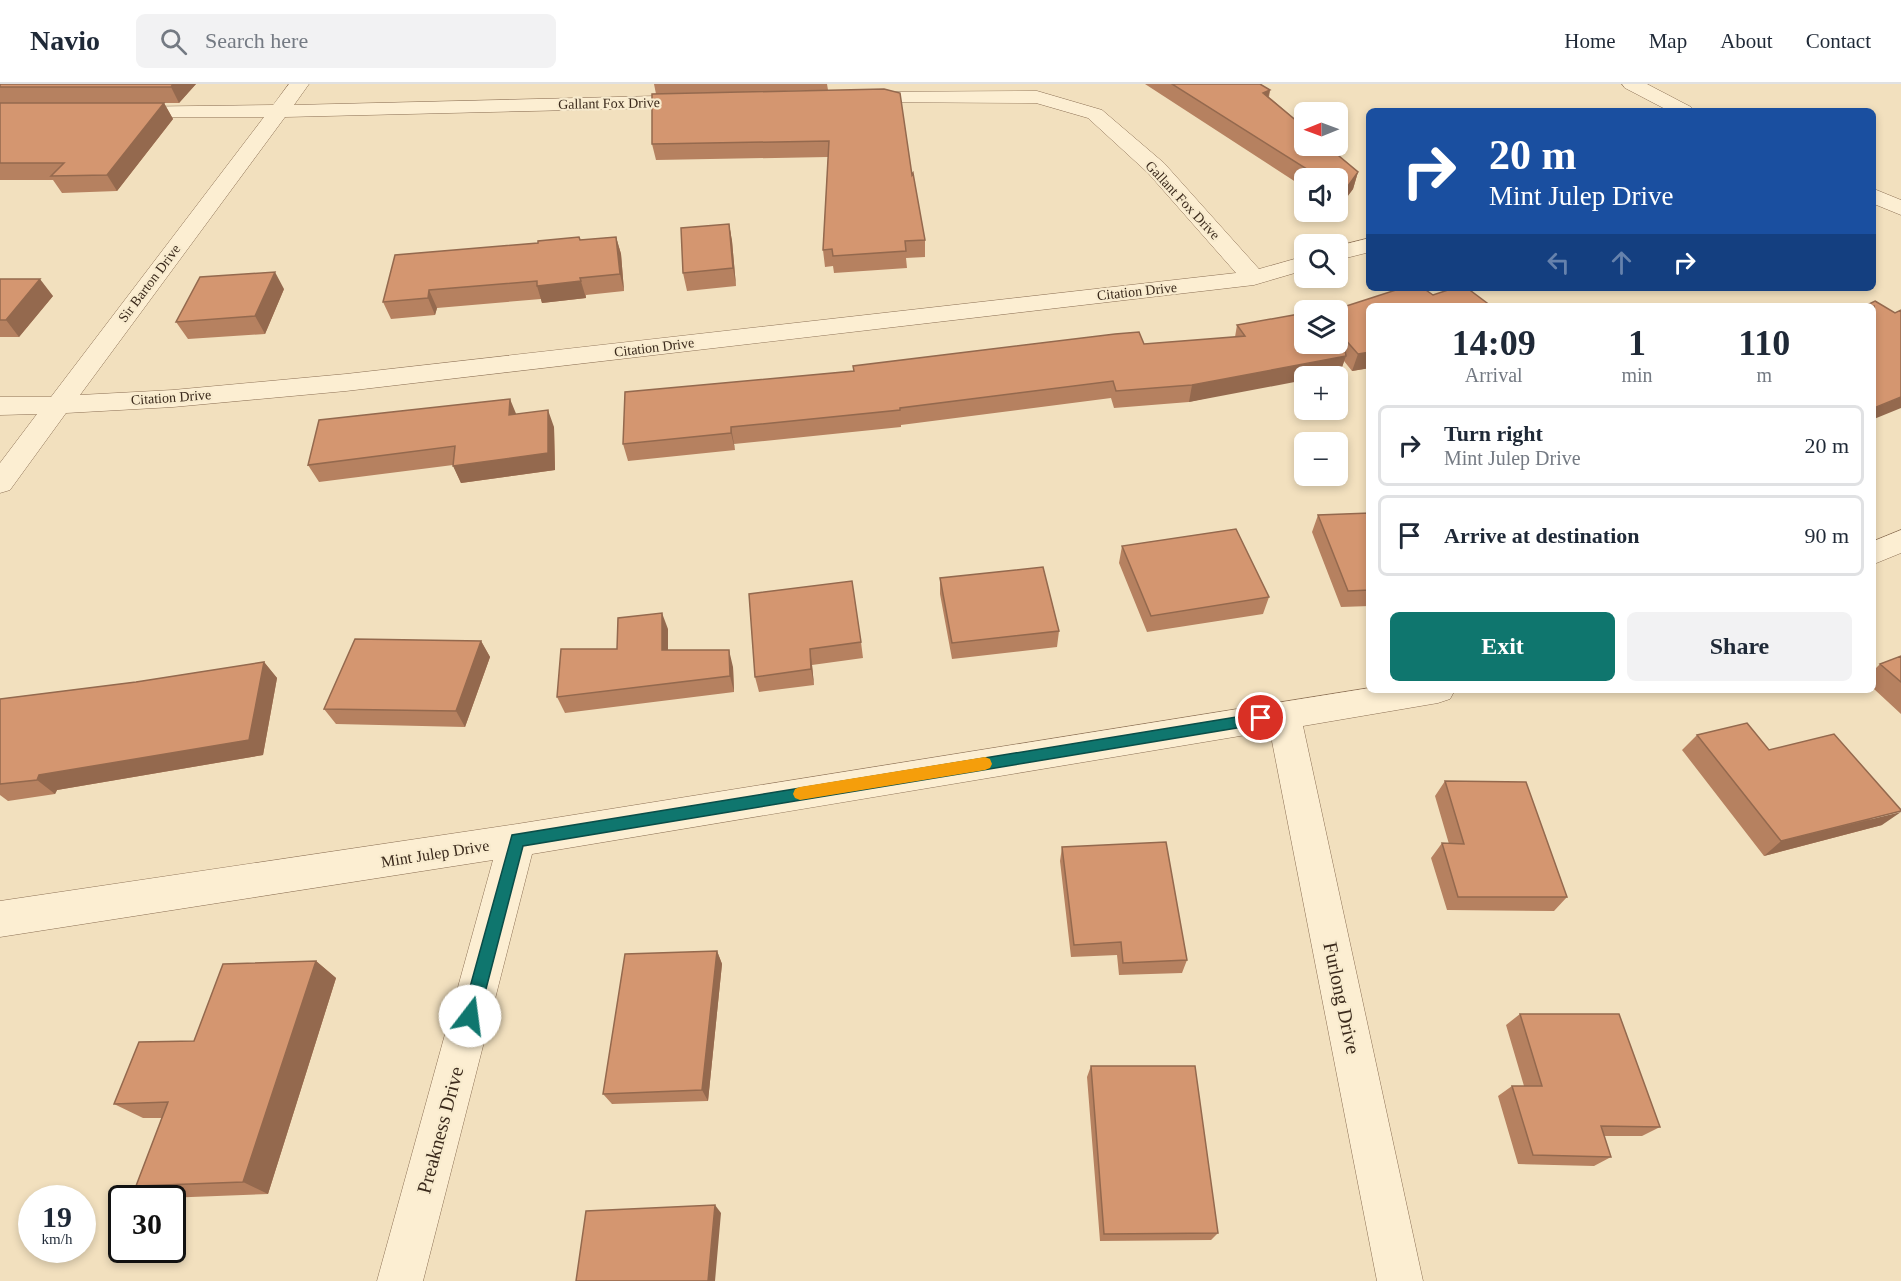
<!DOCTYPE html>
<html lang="en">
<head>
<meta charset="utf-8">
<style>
  :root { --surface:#fff; --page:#f2f2f3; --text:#1f2937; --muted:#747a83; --line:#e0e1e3; --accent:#0f766e }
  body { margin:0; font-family:"Times New Roman",serif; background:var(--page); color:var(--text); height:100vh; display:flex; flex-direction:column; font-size:22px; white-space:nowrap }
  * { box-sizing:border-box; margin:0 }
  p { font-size:20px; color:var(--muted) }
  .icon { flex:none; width:33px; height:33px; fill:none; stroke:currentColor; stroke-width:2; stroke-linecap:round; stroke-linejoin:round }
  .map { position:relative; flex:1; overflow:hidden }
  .details { position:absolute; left:1366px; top:219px; width:510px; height:390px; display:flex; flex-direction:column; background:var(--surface); border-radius:9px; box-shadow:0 3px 9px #0003 }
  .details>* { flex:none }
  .banner { position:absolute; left:1366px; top:24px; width:510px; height:183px; border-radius:9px; box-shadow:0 3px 9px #0003; background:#1a4fa0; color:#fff; overflow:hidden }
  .needle { width:39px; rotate:269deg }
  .fabs { position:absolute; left:1294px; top:18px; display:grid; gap:12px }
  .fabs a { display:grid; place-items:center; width:54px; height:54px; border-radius:9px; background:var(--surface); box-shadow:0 3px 9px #0003; font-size:30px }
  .speed { position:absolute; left:18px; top:1101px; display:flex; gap:12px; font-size:30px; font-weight:700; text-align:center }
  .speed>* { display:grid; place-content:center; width:78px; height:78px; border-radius:50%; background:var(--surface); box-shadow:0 3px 9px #0003; line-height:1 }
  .speed small { font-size:15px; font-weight:400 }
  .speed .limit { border:3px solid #111; border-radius:9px; background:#fff; color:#111 }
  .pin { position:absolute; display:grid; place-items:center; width:51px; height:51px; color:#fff; margin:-26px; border:3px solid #fff; border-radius:50%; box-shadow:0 2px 6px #0007 }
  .me { position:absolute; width:66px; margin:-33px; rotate:15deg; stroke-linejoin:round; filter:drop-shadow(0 0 4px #0008) }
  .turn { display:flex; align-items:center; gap:21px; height:126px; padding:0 24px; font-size:27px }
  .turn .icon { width:78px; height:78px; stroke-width:2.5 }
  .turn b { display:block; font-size:42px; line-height:51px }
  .lanes { display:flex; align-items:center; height:57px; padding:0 24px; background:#0003; justify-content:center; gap:30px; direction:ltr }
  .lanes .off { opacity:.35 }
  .eta { display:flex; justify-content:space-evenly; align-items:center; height:102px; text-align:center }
  .eta b { font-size:36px; font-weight:800; line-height:42px }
  .action { display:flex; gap:12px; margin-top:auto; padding:12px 24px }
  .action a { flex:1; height:69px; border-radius:9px; background:var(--accent); color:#fff; font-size:24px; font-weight:800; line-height:69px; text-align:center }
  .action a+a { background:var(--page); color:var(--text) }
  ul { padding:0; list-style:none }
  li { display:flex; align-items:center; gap:18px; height:81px; margin:0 12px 9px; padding:0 12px; border:3px solid var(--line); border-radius:9px }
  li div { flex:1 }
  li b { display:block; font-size:22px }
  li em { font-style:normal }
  header { display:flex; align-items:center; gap:36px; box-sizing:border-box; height:84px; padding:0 30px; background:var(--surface); border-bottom:2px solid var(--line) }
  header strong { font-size:28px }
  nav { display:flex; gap:33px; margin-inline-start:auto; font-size:21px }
  .search { width:420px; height:54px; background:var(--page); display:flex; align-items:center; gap:15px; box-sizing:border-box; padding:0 21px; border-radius:9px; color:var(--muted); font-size:22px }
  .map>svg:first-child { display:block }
</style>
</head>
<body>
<header>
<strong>Navio</strong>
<div class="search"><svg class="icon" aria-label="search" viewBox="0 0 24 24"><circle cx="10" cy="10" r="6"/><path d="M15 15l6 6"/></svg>Search here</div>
<nav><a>Home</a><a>Map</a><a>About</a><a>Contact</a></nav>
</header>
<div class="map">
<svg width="1901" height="1197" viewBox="0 0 1901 1197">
  <rect width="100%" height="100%" fill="#f2e0be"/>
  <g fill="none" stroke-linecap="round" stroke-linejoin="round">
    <g stroke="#8c7055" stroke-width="1">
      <path id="minor" d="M289,0H309L294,21L697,11L704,13L707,17L704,21L697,23L285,33L80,311L173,306L346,290L1236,189L1148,89L1088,34L1036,19L850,18L847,14L850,10L857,8L1037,7L1102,26L1164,79L1259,185L1305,172V186L1254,201L346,307L173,323L66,329L10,406L0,409V379L37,330L0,331V313H51L264,33H125L118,31L115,27L118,23L273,21Z
        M1622,0H1647L1691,23L1694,27H1669L1625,4Z
        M1874,105L1901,116V131L1874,120Z
        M1370,154V168L1338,176V162Z
        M1901,446V469L1874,480V457Z
        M1370,604V606H1455L1450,615L1438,619L1303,642L1423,1197H1377L1270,647L532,770L423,1197H377L493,776L0,853V817L517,740Z"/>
    </g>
    <use href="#minor" fill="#fceed2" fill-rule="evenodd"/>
  </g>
  <path fill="#b68160" d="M0,0H196L179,19H134H164L173,35L117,107L62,109L53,96H0Z
    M654,0H827L828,6L656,10Z
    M1145,0H1260L1270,6L1269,13L1358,88L1353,105L1338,125V94H1305V104Z
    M884,5L912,91L925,156V173L906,174L907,184L834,189L833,182L825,183L823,166L828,73L656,76L652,60Z
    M729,140L732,157L736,202L687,207L683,189Z
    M616,153L621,170L624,207L586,211V214L542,219L541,215L437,224L435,231L391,235L383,218L580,156Z
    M0,195L53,212L19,253H0Z
    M284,205L265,250L188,255L176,238Z
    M1433,211L1491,222H1370V284L1352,287L1344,277L1340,289L1322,292H1305L1189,318L1114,324L1111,314L901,341V343L734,360L735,366L628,377L623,360L854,287L853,282L1235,253L1237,241L1338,260V226Z
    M516,330L554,343L555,386L461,399L453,381L319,398L308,381Z
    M1370,429V522L1341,523L1312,448L1318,431Z
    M1122,462L1269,513L1263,530L1147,548L1119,479Z
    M940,494L1059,547L1057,563L952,575L940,510Z
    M749,510L861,558L863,574L812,581L814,601L759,608L755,593Z
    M668,545V566L733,583L734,608L565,629L557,613L617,565Z
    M481,557L490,573L465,643L336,640L324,625Z
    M1901,572V630L1874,605V586L1880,580Z
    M264,578L277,594L263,671L57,706L55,710L8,717L0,711V615L136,598Z
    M1697,651L1882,741L1764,772L1682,666Z
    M1445,697L1567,813L1554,827L1447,826L1431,774L1442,759L1449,760L1435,712Z
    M1062,763L1187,876L1182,889L1119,891L1117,871L1071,873L1060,777Z
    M717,867L722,880L708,1017L612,1020L603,1010Z
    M316,877L336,894L268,1110L165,1114L136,1102L162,1034H143L114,1020Z
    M1520,930L1660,1043L1642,1052H1604L1611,1073L1594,1082L1518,1080L1498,1012L1512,1002H1524L1506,941Z
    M1091,982L1218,1149L1211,1156L1100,1157L1087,993Z"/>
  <path fill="#94694e" d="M173,0H196L179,19L171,3Z
    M1270,6L1266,22L1263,9Z
    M164,19L173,35L117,107L107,91Z
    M1358,88L1353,105L1338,125L1343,109Z
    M729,140L732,157L736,202L733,184Z
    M616,153L621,170L624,207L620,190Z
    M275,188L284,205L265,250L255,232Z
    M580,194L586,214L542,219L537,202Z
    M40,195L53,212L19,253L6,236Z
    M429,206L437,224L435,231L428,214Z
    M1370,268V284L1352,287L1358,270Z
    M1346,272L1340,289L1322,292H1305V296L1189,318L1192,301Z
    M1901,313V324L1874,335V324Z
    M510,315L517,332L509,331Z
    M548,326L554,343L555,386L461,399L453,382Z
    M731,343L734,360L735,366L731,349Z
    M662,529L668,545V582L662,566Z
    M481,557L490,573L465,643L456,627Z
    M810,565L812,581L814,601L811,585Z
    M729,566L733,583L734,608L730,592Z
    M264,578L277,594L263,671L57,706L55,710L37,696L39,691Z
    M1901,728L1882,741L1764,772L1781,757Z
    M717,867L722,880L708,1017L702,1006Z
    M316,877L336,894L268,1110L243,1098Z
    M715,1121L721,1129L715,1197H708Z"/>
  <path fill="#d49670" stroke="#94694e" stroke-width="1.5" d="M0,0H173L171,3H0Z
    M1172,0H1260L1270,6L1263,9L1305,44V62H1327L1358,88L1343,109L1338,105V94H1321Z
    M884,5L900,9L912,91L913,89L925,156L905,157L906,167L833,172L832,165L823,166L829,57L652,60V10Z
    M0,19H164L107,91L51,92L64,79H0Z
    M729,140L733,184L683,189L681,144Z
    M579,153L580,156L616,153L620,190L580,194L581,197L537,202V197L429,206L428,214L383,218L395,171L538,159V157Z
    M275,188L255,232L176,238L200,193Z
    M0,195H40L6,236H0Z
    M1402,204H1423L1433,211L1454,204H1467L1491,222H1370V268L1358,270L1343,253L1346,272L1192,301L1116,307L1113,297L900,324V326L731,343V349L623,360L625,308L854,287L853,282L1115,250L1139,248L1144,260L1245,252L1237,241L1305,229V260H1338V226H1334Z
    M1875,217L1895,229L1901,226V313L1874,324V222H1865Z
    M510,315L509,331L548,326V369L453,382L455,362L308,381L319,336Z
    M1370,429V506L1348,507L1318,431Z
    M1236,445L1269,513L1151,532L1122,462Z
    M1043,483L1059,547L952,559L940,494Z
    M852,497L861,558L810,565L811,585L755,593L749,510Z
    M662,529V566H729L730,592L557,613L561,565H617L618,534Z
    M355,555L481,557L456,627L324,625Z
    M1901,572V598L1880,580Z
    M264,578L249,656L39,691L37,696L0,700V615L136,598Z
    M1747,639L1769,666L1834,650L1901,726V727L1781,757L1697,651Z
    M1445,697L1526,698L1567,813H1458L1442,759L1464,760Z
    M1166,758L1187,876L1123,879L1121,858L1074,861L1062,763Z
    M717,867L702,1006L603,1010L625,870Z
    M316,877L243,1098L136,1102L168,1018L114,1020L139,958L194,957L223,880Z
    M1520,930H1619L1660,1043L1601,1042L1611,1073L1533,1071L1512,1002H1542Z
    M1091,982H1195L1218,1149L1104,1150Z
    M715,1121L708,1197H576L586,1127Z"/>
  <path fill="#0f766e" stroke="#0a4d48" stroke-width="1.5" d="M1261,629L1266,630L1268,634L1266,638L1261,640L523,762L479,932L476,938L470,941L464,938L462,932L512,751Z"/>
  <path fill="#f59e0b" d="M985,673L990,675L992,680L990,684L985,686L800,716L795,714L793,710L795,705L800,703Z"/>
  <g text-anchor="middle" stroke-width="4.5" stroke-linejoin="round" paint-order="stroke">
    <g font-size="14" fill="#3a291b" stroke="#f8ebce">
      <text transform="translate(609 19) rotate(-1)" y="5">Gallant Fox Drive</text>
      <text transform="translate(1183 116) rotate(47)" y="5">Gallant Fox Drive</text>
      <text transform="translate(149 199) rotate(-53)" y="5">Sir Barton Drive</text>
      <text transform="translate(1137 207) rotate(-6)" y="5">Citation Drive</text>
      <text transform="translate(654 263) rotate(-7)" y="5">Citation Drive</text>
      <text transform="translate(171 313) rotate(-4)" y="5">Citation Drive</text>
    </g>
    <g font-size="16" fill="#3a291b" stroke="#f8ebce">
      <text transform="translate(435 769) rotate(-9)" y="6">Mint Julep Drive</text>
    </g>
    <g font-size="20" fill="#3a291b" stroke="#f8ebce">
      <text transform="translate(1342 914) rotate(78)" y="7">Furlong Drive</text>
      <text transform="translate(440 1046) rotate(-75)" y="7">Preakness Drive</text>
    </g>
  </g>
</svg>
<div class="fabs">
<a><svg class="needle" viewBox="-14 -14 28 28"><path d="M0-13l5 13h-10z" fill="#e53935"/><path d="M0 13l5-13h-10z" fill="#747a83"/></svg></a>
<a><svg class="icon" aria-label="sound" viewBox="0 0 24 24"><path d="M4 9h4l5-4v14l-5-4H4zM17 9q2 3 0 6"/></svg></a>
<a><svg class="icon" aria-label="search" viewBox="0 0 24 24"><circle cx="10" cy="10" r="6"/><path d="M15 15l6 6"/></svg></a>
<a><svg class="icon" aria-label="layers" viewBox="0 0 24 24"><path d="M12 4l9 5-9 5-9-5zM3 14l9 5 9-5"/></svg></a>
<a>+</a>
<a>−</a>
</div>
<div class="speed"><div>19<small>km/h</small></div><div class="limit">30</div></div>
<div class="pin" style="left:1261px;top:634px;background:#d93025"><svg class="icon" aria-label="arrive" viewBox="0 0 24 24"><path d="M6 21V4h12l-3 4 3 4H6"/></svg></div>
<svg class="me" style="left:470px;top:932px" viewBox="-20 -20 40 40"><circle r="19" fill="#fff"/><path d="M0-13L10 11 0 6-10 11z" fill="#0f766e"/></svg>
<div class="banner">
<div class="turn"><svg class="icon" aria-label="right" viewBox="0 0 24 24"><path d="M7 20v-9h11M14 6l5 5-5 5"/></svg><div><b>20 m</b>Mint Julep Drive</div></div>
<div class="lanes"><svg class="icon off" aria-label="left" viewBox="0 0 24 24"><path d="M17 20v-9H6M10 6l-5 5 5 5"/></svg><svg class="icon off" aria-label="ahead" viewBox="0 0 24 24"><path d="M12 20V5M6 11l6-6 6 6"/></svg><svg class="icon" aria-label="right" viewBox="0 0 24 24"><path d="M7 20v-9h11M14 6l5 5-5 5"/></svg></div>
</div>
<section class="details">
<div class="eta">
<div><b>14:09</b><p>Arrival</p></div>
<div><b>1</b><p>min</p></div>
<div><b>110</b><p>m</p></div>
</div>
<ul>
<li><svg class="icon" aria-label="right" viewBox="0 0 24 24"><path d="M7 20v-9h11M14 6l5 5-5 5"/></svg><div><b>Turn right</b><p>Mint Julep Drive</p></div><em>20 m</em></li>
<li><svg class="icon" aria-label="arrive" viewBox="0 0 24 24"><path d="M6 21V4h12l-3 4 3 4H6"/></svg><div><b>Arrive at destination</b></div><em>90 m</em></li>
</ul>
<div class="action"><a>Exit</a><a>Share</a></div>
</section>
</div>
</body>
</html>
